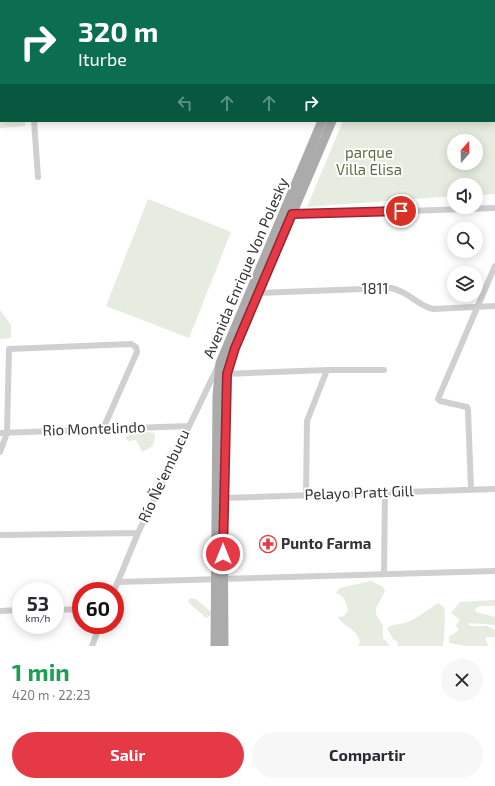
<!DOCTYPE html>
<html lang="es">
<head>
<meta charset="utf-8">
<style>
  :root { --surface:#fff; --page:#f7f7f7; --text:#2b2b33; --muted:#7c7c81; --accent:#e63946 }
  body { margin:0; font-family:"Exo 2",sans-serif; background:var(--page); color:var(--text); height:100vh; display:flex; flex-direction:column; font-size:15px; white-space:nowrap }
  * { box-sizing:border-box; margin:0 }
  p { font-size:13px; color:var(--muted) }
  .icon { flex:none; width:22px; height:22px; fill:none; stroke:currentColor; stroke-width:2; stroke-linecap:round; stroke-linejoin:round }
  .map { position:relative; height:646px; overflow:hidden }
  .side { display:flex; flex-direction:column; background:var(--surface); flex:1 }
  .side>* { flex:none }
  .top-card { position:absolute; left:0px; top:0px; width:495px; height:122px; box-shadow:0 2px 10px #0003; background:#0b6e4f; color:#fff; overflow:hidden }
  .needle { width:26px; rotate:20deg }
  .controls { position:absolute; left:447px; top:134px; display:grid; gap:8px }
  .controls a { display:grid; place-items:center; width:36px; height:36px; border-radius:50%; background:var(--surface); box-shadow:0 2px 10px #0003; font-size:20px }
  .speed { position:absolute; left:12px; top:582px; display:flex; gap:8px; font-size:20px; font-weight:700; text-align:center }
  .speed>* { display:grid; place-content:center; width:52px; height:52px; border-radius:50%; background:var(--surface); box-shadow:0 2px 10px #0003; line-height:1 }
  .speed small { font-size:10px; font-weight:400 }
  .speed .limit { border:6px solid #d22; background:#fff; color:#111 }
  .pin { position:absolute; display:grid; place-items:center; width:34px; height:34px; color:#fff; margin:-17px; border:2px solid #fff; border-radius:50%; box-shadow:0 1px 4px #0007 }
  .me { position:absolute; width:44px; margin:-22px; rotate:0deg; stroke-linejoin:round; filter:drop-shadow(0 0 3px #0008) }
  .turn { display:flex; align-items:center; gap:14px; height:84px; padding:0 12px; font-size:18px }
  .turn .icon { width:52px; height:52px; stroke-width:2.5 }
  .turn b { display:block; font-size:28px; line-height:34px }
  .lanes { display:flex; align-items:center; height:38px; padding:0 12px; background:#0003; justify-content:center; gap:20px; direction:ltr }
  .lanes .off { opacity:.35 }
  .round { display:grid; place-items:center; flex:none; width:42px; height:42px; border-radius:21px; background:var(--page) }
  .summary { display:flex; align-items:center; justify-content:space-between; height:68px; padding:0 12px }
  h1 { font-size:24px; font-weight:700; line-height:30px; color:#1e9e55 }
  .button { display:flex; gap:8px; margin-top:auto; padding:8px 12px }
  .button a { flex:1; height:46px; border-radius:24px; background:var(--accent); color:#fff; font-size:16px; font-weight:700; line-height:46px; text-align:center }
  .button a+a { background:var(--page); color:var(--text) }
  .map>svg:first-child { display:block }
</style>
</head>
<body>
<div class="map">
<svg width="495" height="646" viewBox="0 0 495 646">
  <rect width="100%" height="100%" fill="#fff"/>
  <path fill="#e6ecdf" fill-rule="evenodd" d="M392,0H495V194L476,195V185H454V196L307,207L343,121H494V1ZM454,141H476V163H454Z
    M0,71L1,121H25V126L0,128Z
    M148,199L231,232L189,338L106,306Z
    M0,310L11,325V338L0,339Z
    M141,431L154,433L155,436L153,446L142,452L136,440L128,441L125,437Z
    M371,581L382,586L385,591L376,608V614L383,626V638L390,646H358L360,642C358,629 344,628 338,617L344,616L348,611C346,602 345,596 336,593L340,588Z
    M190,598L196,599L211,612L210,616L206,618C200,612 194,608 188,602Z
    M495,600V606H480L475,609L476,612L495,617V625L469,623V626H487L495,630V637H487L485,639L489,646H466L449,643V637L459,630L456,625L460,620L451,613L460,602Z
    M438,603L444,607C446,615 444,636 443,646H397L398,642L393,639L387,628C393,623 398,625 405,623C417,619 427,610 438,603Z"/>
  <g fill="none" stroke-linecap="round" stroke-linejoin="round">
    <path stroke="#d0d0d0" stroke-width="6" d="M25,0V1
      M96,1L107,0
      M0,10H1
      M34,121L38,177
      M290,215L495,208
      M257,293L391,288C410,292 416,305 433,309L495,306
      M224,374L327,370H384
      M0,433L188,426
      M0,452L7,433L9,349L131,344L136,347L137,352L103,429
      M471,490L468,410L467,407L440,401L438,399L495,266
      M306,495L307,421L327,370
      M223,498L495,489
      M0,535L138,533
      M384,574L385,492
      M118,582L495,571
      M114,591L138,533L218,366
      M55,610L81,609
      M0,611L21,610
      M92,646L100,625"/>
    <path stroke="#ababab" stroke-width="9" d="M373,1V0
      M383,1V0
      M215,646L217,396L220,363L322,121
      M224,646L223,498L226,383L229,365L235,348L332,121"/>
  </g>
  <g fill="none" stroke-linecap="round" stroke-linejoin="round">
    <g stroke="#96252e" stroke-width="10">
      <path id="route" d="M223,554L227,374L235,348L292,214L401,211"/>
    </g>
    <use href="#route" stroke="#e63946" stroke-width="7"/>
  </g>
  <defs>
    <g id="pharmacy-ring" transform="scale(0.9)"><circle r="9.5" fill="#fff" stroke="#e63946" stroke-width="1.5"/><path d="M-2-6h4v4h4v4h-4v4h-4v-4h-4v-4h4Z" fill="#e63946"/></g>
  </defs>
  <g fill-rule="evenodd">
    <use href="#pharmacy-ring" x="268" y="544"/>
  </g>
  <g text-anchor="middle" stroke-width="4" stroke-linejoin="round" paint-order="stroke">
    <g font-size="15" fill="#56703f" stroke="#fff">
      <text x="369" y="158">parque<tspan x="369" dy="17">Villa Elisa</tspan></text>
    </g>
    <g font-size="15" fill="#333" stroke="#fff">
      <text transform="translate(246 268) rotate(-67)" y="5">Avenida Enrique Von Polesky</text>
      <text x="375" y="294">1811</text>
      <text transform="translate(94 429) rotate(-2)" y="5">Rio Montelindo</text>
      <text transform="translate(164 476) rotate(-65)" y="5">Río Ñe'embucu</text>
      <text transform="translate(359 493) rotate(-2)" y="5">Pelayo Pratt Gill</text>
    </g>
    <g font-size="15" font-weight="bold" fill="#333" stroke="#fff" text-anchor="start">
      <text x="281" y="549">Punto Farma</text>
    </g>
  </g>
</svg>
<div class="controls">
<a><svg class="needle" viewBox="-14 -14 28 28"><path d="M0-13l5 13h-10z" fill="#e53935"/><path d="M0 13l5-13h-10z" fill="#7c7c81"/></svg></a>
<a><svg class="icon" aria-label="sound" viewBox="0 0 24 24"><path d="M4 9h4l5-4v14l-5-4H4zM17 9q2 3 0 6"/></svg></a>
<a><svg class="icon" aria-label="search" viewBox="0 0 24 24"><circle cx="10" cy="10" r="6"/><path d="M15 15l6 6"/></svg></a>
<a><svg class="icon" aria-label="layers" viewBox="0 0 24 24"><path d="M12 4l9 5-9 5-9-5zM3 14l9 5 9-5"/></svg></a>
</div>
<div class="speed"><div>53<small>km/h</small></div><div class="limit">60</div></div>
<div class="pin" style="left:401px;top:211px;background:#d93025"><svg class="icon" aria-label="arrive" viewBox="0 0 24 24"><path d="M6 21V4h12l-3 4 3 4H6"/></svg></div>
<svg class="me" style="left:223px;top:554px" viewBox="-20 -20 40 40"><circle r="17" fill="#e63946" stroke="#fff" stroke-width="3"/><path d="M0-11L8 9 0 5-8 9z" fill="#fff"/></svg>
<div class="top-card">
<div class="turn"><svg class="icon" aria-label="right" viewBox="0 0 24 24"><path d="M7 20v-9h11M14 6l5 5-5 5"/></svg><div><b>320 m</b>Iturbe</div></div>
<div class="lanes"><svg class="icon off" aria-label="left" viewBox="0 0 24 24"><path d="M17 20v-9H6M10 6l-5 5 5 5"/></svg><svg class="icon off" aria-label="ahead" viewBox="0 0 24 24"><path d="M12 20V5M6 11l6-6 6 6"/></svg><svg class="icon off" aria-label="ahead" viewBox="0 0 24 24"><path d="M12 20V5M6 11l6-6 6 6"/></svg><svg class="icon" aria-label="right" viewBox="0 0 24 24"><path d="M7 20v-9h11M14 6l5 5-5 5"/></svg></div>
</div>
</div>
<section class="side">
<div class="summary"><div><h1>1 min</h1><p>420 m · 22:23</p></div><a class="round"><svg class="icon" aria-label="close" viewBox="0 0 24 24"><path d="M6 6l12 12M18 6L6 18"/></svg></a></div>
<div class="button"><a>Salir</a><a>Compartir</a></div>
</section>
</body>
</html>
